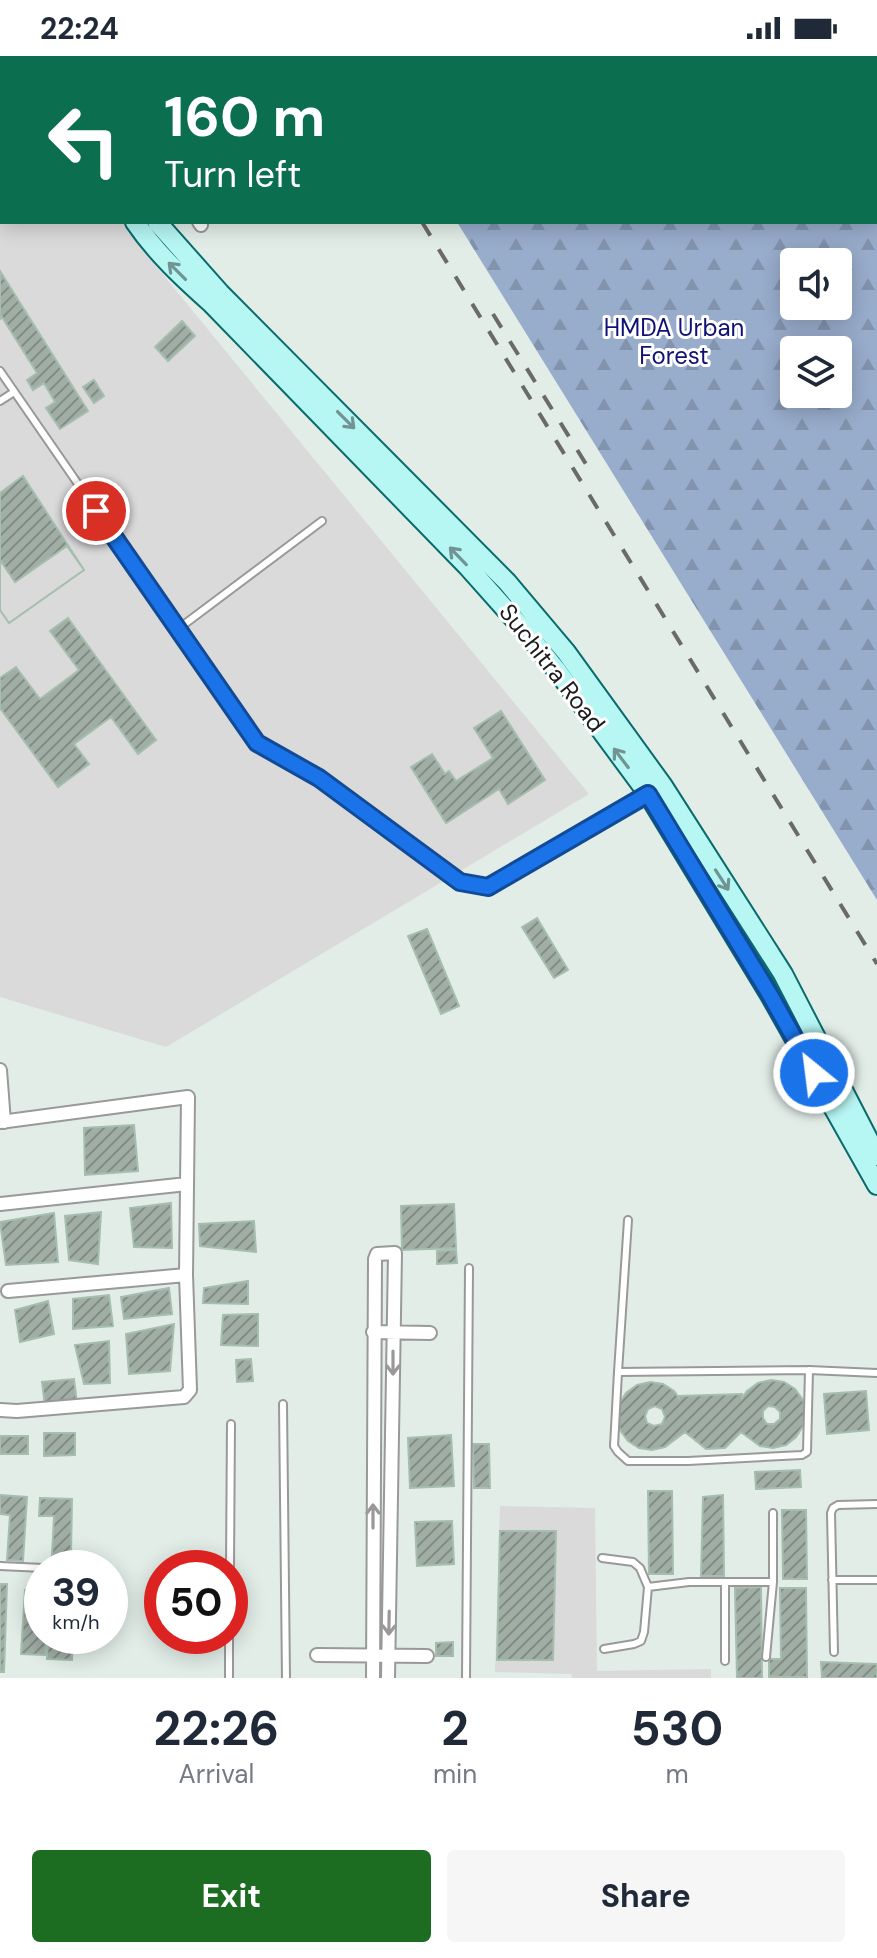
<!DOCTYPE html>
<html lang="en">
<head>
<meta charset="utf-8">
<style>
  :root { --surface:#fff; --page:#f6f6f7; --text:#1f2937; --muted:#747a83; --accent:#1c6c22 }
  body { margin:0; font-family:"DM Sans",sans-serif; background:var(--page); color:var(--text); height:100vh; display:flex; flex-direction:column; font-size:30px; white-space:nowrap }
  * { box-sizing:border-box; margin:0 }
  p { font-size:26px; color:var(--muted) }
  .icon { flex:none; width:44px; height:44px; fill:none; stroke:currentColor; stroke-width:2; stroke-linecap:round; stroke-linejoin:round }
  .map { position:relative; height:1622px; overflow:hidden }
  .panel { display:flex; flex-direction:column; background:var(--surface); flex:1 }
  .panel>* { flex:none }
  .top-card { position:absolute; left:0px; top:0px; width:878px; height:168px; box-shadow:0 4px 20px #0003; background:#0b6e4f; color:#fff; overflow:hidden }
  .buttons { position:absolute; left:780px; top:192px; display:grid; gap:16px }
  .buttons a { display:grid; place-items:center; width:72px; height:72px; border-radius:8px; background:var(--surface); box-shadow:0 4px 20px #0003; font-size:40px }
  .speed { position:absolute; left:24px; top:1494px; display:flex; gap:16px; font-size:40px; font-weight:700; text-align:center }
  .speed>* { display:grid; place-content:center; width:104px; height:104px; border-radius:50%; background:var(--surface); box-shadow:0 4px 20px #0003; line-height:1 }
  .speed small { font-size:20px; font-weight:400 }
  .speed .limit { border:12px solid #d22; background:#fff; color:#111 }
  .pin { position:absolute; display:grid; place-items:center; width:68px; height:68px; color:#fff; margin:-34px; border:4px solid #fff; border-radius:50%; box-shadow:0 2px 8px #0007 }
  .me { position:absolute; width:88px; margin:-44px; rotate:331deg; stroke-linejoin:round; filter:drop-shadow(0 0 6px #0008) }
  .turn { display:flex; align-items:center; gap:28px; height:168px; padding:0 32px; font-size:36px }
  .turn .icon { width:104px; height:104px; stroke-width:2.5 }
  .turn b { display:block; font-size:56px; line-height:68px }
  .eta { display:flex; justify-content:space-evenly; align-items:center; height:136px; text-align:center }
  .eta b { font-size:48px; font-weight:700; line-height:56px }
  .button { display:flex; gap:16px; margin-top:auto; padding:16px 32px }
  .button a { flex:1; height:92px; border-radius:8px; background:var(--accent); color:#fff; font-size:32px; font-weight:700; line-height:92px; text-align:center }
  .button a+a { background:var(--page); color:var(--text) }
  .status { display:flex; justify-content:space-between; align-items:center; height:56px; padding:0 40px; background:var(--surface); direction:ltr }
  .status svg { height:22px; fill:currentColor }
  .map>svg:first-child { display:block }
</style>
</head>
<body>
<div class="status"><b>22:24</b><svg viewBox="0 0 49 12"><path d="M0 12V9h3v3zM5 12V6h3v6zM10 12V3h3v9zM15 12V0h3v12zM26 1h20v11H26zM47 4h2v5h-2z"/></svg></div>
<div class="map">
<svg width="877" height="1622" viewBox="0 0 877 1622">
  <defs>
    <pattern id="forest-firs" width="22" height="20" patternUnits="userSpaceOnUse" patternTransform="scale(2)"><rect width="22" height="20" fill="#98accb"/><path d="M5 1l3.5 6h-7zM16 11l3.5 6h-7z" fill="#8293ae"/></pattern>
    <pattern id="building-hatch" width="6" height="6" patternUnits="userSpaceOnUse" patternTransform="scale(2)"><rect width="6" height="6" fill="#a1aea6"/><path d="M-1 1l2-2M0 6l6-6M5 7l2-2" fill="none" stroke="#828d86"/></pattern>
  </defs>
  <rect width="100%" height="100%" fill="#e2ede8"/>
  <path fill="#d9dad9" d="M0,0H38L39,2H2V166H128L146,198L589,738L166,991L0,941Z
    M500,1450L595,1452L597,1615L711,1613V1622H572L571,1618L495,1616Z"/>
  <path fill="url(#forest-firs)" fill-rule="evenodd" d="M355,0H877V844L457,166H876V2H356ZM794,206H838V250H794ZM794,294H838V338H794Z"/>
  <path fill="url(#building-hatch)" stroke="#a5bead" stroke-width="2" fill-rule="evenodd" d="M0,215L88,355L60,373L46,352L55,346L44,327L33,334L27,324L37,317L2,261L0,263Z
    M182,265L195,280L168,305L155,291Z
    M94,324L104,340L94,347L83,331Z
    M23,420L84,514L9,567L0,554V437Z
    M67,490L84,514L9,567L0,554V504L15,526Z
    M68,562L156,684L138,698L111,661L74,688L89,708L58,731L0,652V622L16,611L40,643L79,614L50,575Z
    M501,655L545,724L508,748L499,733L446,767L411,711L432,698L445,718L449,715L456,725L493,702L474,672Z
    M537,862L568,914L554,922L522,871Z
    M427,873L459,950L441,958L408,880Z
    M134,1069L138,1115L85,1119L84,1072Z
    M171,1147L172,1192L134,1191L130,1152Z
    M454,1148L456,1192L402,1194L401,1150Z
    M101,1156L98,1208L69,1204L65,1160Z
    M54,1157L58,1206L6,1209L0,1166Z
    M254,1165L256,1196L200,1190L199,1168Z
    M456,1194L457,1207L437,1208V1195Z
    M248,1225V1248L203,1247L204,1232Z
    M169,1232L172,1258L124,1263L121,1241Z
    M109,1239L113,1270L73,1273V1243Z
    M48,1245L54,1278L20,1286L15,1254Z
    M258,1258V1290L221,1289L223,1259Z
    M174,1268L170,1315L129,1318L126,1278Z
    M109,1285L110,1327L84,1328L75,1289Z
    M251,1303L253,1325L237,1326L236,1304Z
    M74,1323L77,1347L45,1350L42,1326Z
    M771,1324L784,1326L795,1333L803,1344L806,1357L803,1370L796,1381L786,1389L773,1392L760,1390L741,1376L725,1392L706,1393L685,1376L665,1391L652,1394L639,1392L628,1385L620,1374L617,1361L619,1348L626,1337L637,1329L650,1326L663,1328L674,1335L679,1342V1340L742,1338V1342L747,1335L758,1327ZM655,1350L662,1353L665,1361L662,1368L654,1370L647,1367L645,1360L648,1353ZM768,1350L775,1351L780,1356V1363L774,1368H767L763,1362V1355Z
    M866,1335L869,1374L827,1378L824,1338Z
    M44,1377H75V1399L44,1400Z
    M451,1379L454,1430L410,1432L408,1382Z
    M0,1380H28V1398H0Z
    M473,1388H489L490,1432H474Z
    M800,1414L801,1431L756,1433L755,1416Z
    M648,1435H672L673,1518H649Z
    M0,1439L27,1441L23,1505L7,1504L10,1459L0,1458Z
    M723,1439L724,1520H701L703,1441Z
    M40,1442L72,1443L71,1499H52L54,1460H39Z
    M782,1454H806L807,1523H783Z
    M452,1465L454,1508L417,1510L415,1466Z
    M500,1475H556L553,1604H497Z
    M0,1528H7L4,1616H0Z
    M761,1531L762,1622H737L735,1532Z
    M780,1532H806L807,1621H769V1603H781Z
    M25,1534L42,1535V1580H46L45,1599L21,1598Z
    M48,1580H73L72,1604L47,1603Z
    M453,1586V1600H436V1587Z
    M821,1606L877,1608V1622H822Z"/>
  <g fill="none" stroke-linecap="round" stroke-linejoin="round">
    <g stroke="#999" stroke-width="10">
      <path id="service" d="M0,125L2,124
        M0,315L257,687L319,722L460,826L488,831L645,740
        M0,345L14,336
        M178,573L322,465
        M628,1164L618,1316L809,1314L877,1317
        M618,1316L614,1390L618,1396L628,1405H688L802,1399L807,1396L809,1314
        M283,1348L286,1622
        M602,1502L633,1506L640,1512L648,1531L644,1576L641,1585L634,1588L604,1593
        M0,1510L43,1512
        M230,1512L231,1368
        M832,1524H877
        M725,1526V1605
        M648,1531L689,1526H773
        M834,1596L831,1457L833,1452L838,1449L877,1448
        M766,1601L773,1526V1457
        M229,1622V1580
        M466,1622L469,1212"/>
    </g>
    <g stroke="#999" stroke-width="16">
      <path id="minor" d="M86,0L87,2
        M192,0L193,2
        M199,166L201,169
        M0,1014L4,1066
        M0,1066L188,1041L186,1219L190,1334L184,1341L17,1355L0,1354
        M0,1148L187,1128
        M8,1235L186,1219
        M373,1276L430,1277
        M317,1599L427,1600
        M373,1622L375,1203L377,1198L395,1197L388,1622"/>
    </g>
    <g stroke="#096b6c" stroke-width="22">
      <path id="secondary" d="M39,0L40,2
        M59,0L60,2
        M135,166C156,197 183,222 211,247L467,510L525,575L558,616L648,738L770,939L877,1129
        M157,166L220,237L507,526L566,596L663,730L783,918L877,1100"/>
    </g>
    <use href="#service" stroke="#fff" stroke-width="6"/>
    <use href="#minor" stroke="#fff" stroke-width="12"/>
    <use href="#secondary" stroke="#b6f6f3" stroke-width="18"/>
    <path stroke="#6a6a6a" stroke-width="4" stroke-dasharray="16 16" stroke-linecap="butt" d="M320,0L321,2
      M333,0L334,2
      M422,166L877,908
      M493,258L594,421"/>
  </g>
  <defs><path id="oneway-shaft" d="M-6 0H5M1.5-3L5.5 0L1.5 3" fill="none" stroke-width="1.6" stroke-linecap="round" stroke-linejoin="round" transform="scale(2)"/></defs>
  <g stroke="#719492">
    <use href="#oneway-shaft" transform="translate(177 215) rotate(-135)"/>
    <use href="#oneway-shaft" transform="translate(346 364) rotate(45)"/>
    <use href="#oneway-shaft" transform="translate(458 500) rotate(-134)"/>
    <use href="#oneway-shaft" transform="translate(621 702) rotate(-127)"/>
    <use href="#oneway-shaft" transform="translate(722 824) rotate(57)"/>
  </g>
  <g stroke="#999">
    <use href="#oneway-shaft" transform="translate(393 1307) rotate(90)"/>
    <use href="#oneway-shaft" transform="translate(373 1460) rotate(-90)"/>
    <use href="#oneway-shaft" transform="translate(389 1567) rotate(91)"/>
  </g>
  <g fill="none" stroke-linecap="round" stroke-linejoin="round">
    <g stroke="#114b97" stroke-width="20">
      <path id="route" d="M96,455L257,687L319,722L460,826L488,831L648,738L770,939L814,1017"/>
    </g>
    <use href="#route" stroke="#1a73e8" stroke-width="14"/>
  </g>
  <g text-anchor="middle" stroke-width="6" stroke-linejoin="round" paint-order="stroke">
    <g font-size="24" fill="#101174" stroke="#fff">
      <text x="674" y="280">HMDA Urban<tspan x="674" dy="28">Forest</tspan></text>
    </g>
    <g font-size="24" fill="#1c1c1c" stroke="#fff">
      <text transform="translate(552 612) rotate(52)" y="8">Suchitra Road</text>
    </g>
  </g>
</svg>
<div class="buttons">
<a><svg class="icon" aria-label="sound" viewBox="0 0 24 24"><path d="M4 9h4l5-4v14l-5-4H4zM17 9q2 3 0 6"/></svg></a>
<a><svg class="icon" aria-label="layers" viewBox="0 0 24 24"><path d="M12 4l9 5-9 5-9-5zM3 14l9 5 9-5"/></svg></a>
</div>
<div class="speed"><div>39<small>km/h</small></div><div class="limit">50</div></div>
<div class="pin" style="left:96px;top:455px;background:#d93025"><svg class="icon" aria-label="arrive" viewBox="0 0 24 24"><path d="M6 21V4h12l-3 4 3 4H6"/></svg></div>
<svg class="me" style="left:814px;top:1017px" viewBox="-20 -20 40 40"><circle r="17" fill="#1a73e8" stroke="#fff" stroke-width="3"/><path d="M0-11L8 9 0 5-8 9z" fill="#fff"/></svg>
<div class="top-card">
<div class="turn"><svg class="icon" aria-label="left" viewBox="0 0 24 24"><path d="M17 20v-9H6M10 6l-5 5 5 5"/></svg><div><b>160 m</b>Turn left</div></div>
</div>
</div>
<section class="panel">
<div class="eta">
<div><b>22:26</b><p>Arrival</p></div>
<div><b>2</b><p>min</p></div>
<div><b>530</b><p>m</p></div>
</div>
<div class="button"><a>Exit</a><a>Share</a></div>
</section>
</body>
</html>
